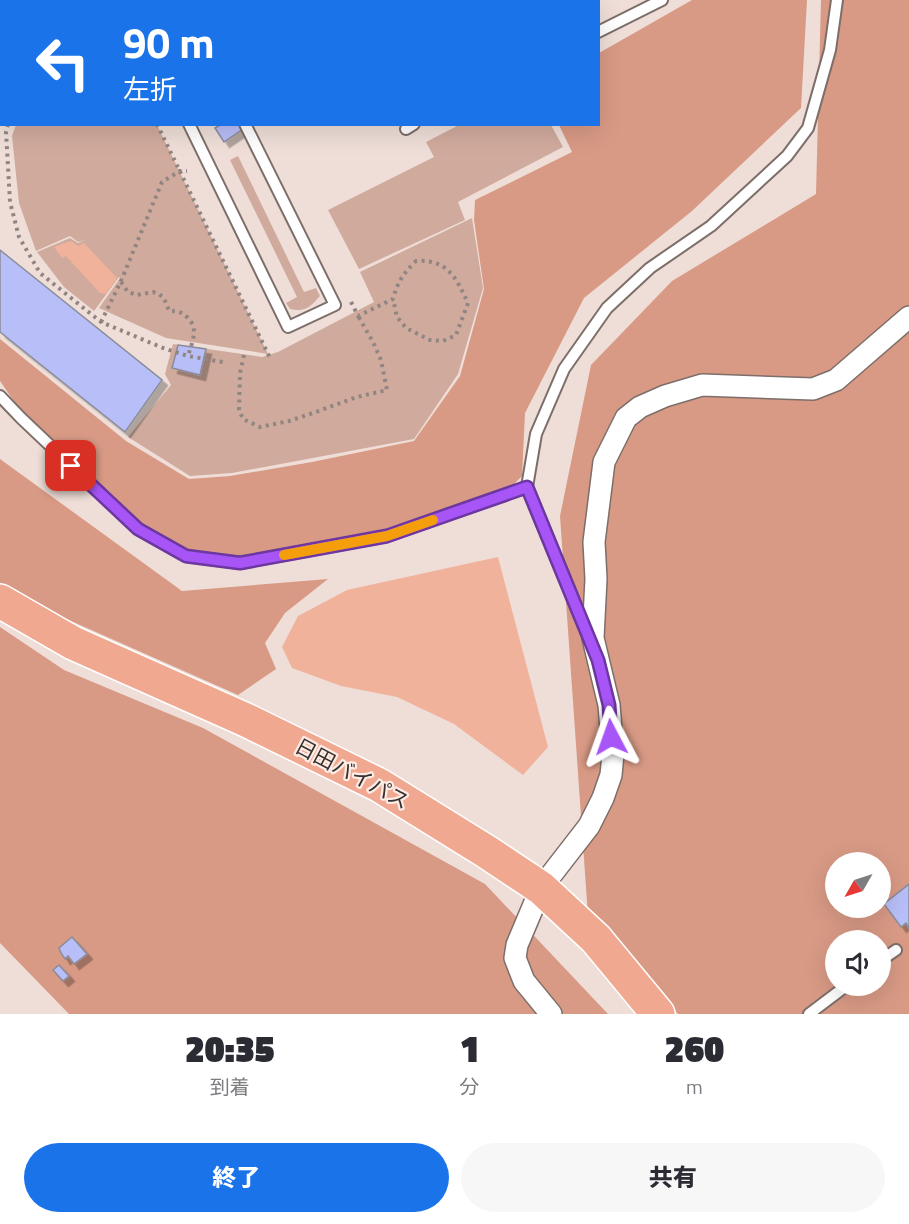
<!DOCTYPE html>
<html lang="ja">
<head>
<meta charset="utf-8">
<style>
  :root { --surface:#fff; --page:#f7f7f7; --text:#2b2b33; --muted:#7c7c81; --accent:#1a73e8 }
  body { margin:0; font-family:"Titillium Web","Noto Sans JP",sans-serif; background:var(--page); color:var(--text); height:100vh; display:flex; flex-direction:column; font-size:22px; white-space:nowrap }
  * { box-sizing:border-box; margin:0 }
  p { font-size:20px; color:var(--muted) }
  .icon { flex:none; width:33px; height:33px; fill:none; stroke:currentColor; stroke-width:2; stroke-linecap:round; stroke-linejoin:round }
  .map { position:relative; height:1014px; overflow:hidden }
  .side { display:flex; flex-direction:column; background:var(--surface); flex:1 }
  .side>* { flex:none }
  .hud { position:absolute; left:0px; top:0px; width:600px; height:126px; box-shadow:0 6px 24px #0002; background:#1a73e8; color:#fff; overflow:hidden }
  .needle { width:39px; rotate:231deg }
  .controls { position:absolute; left:825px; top:852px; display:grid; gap:12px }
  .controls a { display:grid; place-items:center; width:66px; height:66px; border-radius:50%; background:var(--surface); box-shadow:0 6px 24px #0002; font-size:30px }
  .pin { position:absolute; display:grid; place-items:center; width:51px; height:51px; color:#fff; margin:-26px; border-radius:12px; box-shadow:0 3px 9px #0006 }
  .me { position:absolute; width:66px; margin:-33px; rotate:356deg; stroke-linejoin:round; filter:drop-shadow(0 0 4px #0008) }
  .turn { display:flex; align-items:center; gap:21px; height:126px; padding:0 24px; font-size:27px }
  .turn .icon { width:78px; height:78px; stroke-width:2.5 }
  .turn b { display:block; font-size:42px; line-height:51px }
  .eta { display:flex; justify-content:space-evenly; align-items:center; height:102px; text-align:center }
  .eta b { font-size:36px; font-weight:800; line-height:42px }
  .primary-button { display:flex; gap:12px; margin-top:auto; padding:12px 24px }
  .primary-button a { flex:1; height:69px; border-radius:36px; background:var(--accent); color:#fff; font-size:24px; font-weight:800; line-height:69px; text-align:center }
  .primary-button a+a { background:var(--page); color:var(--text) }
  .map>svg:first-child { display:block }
</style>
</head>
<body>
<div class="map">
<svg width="909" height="1014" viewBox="0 0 909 1014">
  <defs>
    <filter id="shadow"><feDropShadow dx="5.5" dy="5.5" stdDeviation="0" flood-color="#0004"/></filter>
  </defs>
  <rect width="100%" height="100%" fill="#efded8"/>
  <path fill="#d0aa9d" d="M461,124L551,125L563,147L458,202L465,220L359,269L328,210L434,157L426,142Z
    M16,125H157L268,354L166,338L99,308L120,278L118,276L119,277L94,311L64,287L37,252L70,238L78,243L84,240L78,242L70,236L36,251L19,203L12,136Z
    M238,156L304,292L316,288L320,296C309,308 306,312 290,309L286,303L297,297L230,160Z
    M472,218L483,288L458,374L414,439L232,473L190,476L128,437L171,385L165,374L173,344L262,357L278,352L374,302L360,272Z"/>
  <path fill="#d89a85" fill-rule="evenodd" d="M692,0H807L801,108L692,211L584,298L525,413L522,476L508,490L387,531L239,558L189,550L139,524L22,413L0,381V339L126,441L189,479L230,476L312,462L414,441L460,376L484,289L474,220L475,200L572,152L559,125L598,124L599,53Z
    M821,0H909V1014H678L588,916L560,516L591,365L672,281L816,194ZM836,862H880V908H836ZM836,940H880V986H836Z
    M0,459L182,591L328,579L285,613L265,643L276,669L238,695L10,594L0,587Z
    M0,627L64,670L203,728L485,884L608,1014H69L0,943Z"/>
  <path fill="#f1b29c" d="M71,241L78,246L84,243L117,278L106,294L100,293L66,256L62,258L54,247Z
    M498,557L548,747L523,775L454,724L397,697L341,686L292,668L282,647L298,616L347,590Z"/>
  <path fill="#b8bef7" stroke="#8a8c9a" stroke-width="1.5" filter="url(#shadow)" d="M222,124H240L243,129L224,142L215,128Z
    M0,250L162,380L125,432L0,332Z
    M178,345L206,349L200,375L172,368Z
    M909,884V928L906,923L901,927L884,904Z
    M72,937L87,954L74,964L68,956L65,959L61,953L59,948Z
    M59,965L69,976L63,981L53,970Z"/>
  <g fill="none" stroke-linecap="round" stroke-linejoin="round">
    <g stroke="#7d6e69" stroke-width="14">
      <path id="service" d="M176,2L179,0
        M598,32L662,0
        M189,124L288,327L335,305L245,124
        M406,129L414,124
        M0,396L21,418L138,529L186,556L240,563L387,536L527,487L588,635
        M527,487L536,434L564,369L607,308L650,268L711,226L787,156L808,128L830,50L837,0
        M880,961L896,950
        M809,1014L846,986"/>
    </g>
    <g stroke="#7d6e69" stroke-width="24">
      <path id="minor" d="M551,1014L524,981L515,958L517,945L541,888L589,826L603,798L611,775L613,754L609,705L593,638L596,579L594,542L604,462L626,418L640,407L665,396L702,385L813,389L836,380L909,317"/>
    </g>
    <g stroke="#fff" stroke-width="36">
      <path id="trunk" d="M0,601L73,643L246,720L379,785L487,852L541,888L596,939L658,1014"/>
    </g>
    <path stroke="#908581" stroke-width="4" stroke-dasharray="3 4.5" stroke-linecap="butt" d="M97,0V2
      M75,2L76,0
      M8,124L6,132L10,202L19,237L40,273L101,322L163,348L188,356L223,362
      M157,124L270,358
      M121,282L128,292L137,295L153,292L159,294L164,298L169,311C178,311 182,312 188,318C199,329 192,342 188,356
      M351,302L358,316L393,299C398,281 403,274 416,261C448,259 456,278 468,303L456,335L443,341L430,340L406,328L397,317L393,299
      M101,322L121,281L162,182L180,171H187
      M244,355L240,373L239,410L243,419L260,427L289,421L313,413L357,397L387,390L381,360L373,342L358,316"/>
    <use href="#service" stroke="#fff" stroke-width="10"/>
    <use href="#minor" stroke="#fff" stroke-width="21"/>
    <use href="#trunk" stroke="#f0a890" stroke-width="33"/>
  </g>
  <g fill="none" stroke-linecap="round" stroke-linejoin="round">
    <g stroke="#6d37a1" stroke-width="15">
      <path id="route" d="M71,466L138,529L186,556L240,563L387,536L527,487L598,660L609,705L611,737"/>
    </g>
    <use href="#route" stroke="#a855f7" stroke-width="10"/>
    <path stroke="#f59e0b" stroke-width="10" d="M284,555L387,536L433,520"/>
  </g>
  <g text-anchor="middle" stroke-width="4.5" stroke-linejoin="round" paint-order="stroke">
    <g font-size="21" fill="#37302e" stroke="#fdebe5">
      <text transform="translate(352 774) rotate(28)" y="7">日田バイパス</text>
    </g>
  </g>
</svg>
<div class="controls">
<a><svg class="needle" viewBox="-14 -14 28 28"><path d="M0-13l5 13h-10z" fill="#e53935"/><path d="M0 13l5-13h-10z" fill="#7c7c81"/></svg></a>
<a><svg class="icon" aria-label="sound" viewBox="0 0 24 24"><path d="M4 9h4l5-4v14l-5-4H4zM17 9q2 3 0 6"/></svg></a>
</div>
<div class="pin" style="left:71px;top:466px;background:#d93025"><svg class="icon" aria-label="arrive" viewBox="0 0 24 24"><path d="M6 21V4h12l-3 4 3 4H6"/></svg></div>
<svg class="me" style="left:611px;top:737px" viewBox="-20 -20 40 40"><path d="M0-17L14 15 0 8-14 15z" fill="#a855f7" stroke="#fff" stroke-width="4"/></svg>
<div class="hud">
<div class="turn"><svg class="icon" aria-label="left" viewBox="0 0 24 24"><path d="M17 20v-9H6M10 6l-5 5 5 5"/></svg><div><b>90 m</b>左折</div></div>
</div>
</div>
<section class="side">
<div class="eta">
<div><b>20:35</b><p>到着</p></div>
<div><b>1</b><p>分</p></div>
<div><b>260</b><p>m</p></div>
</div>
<div class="primary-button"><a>終了</a><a>共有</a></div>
</section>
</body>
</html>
